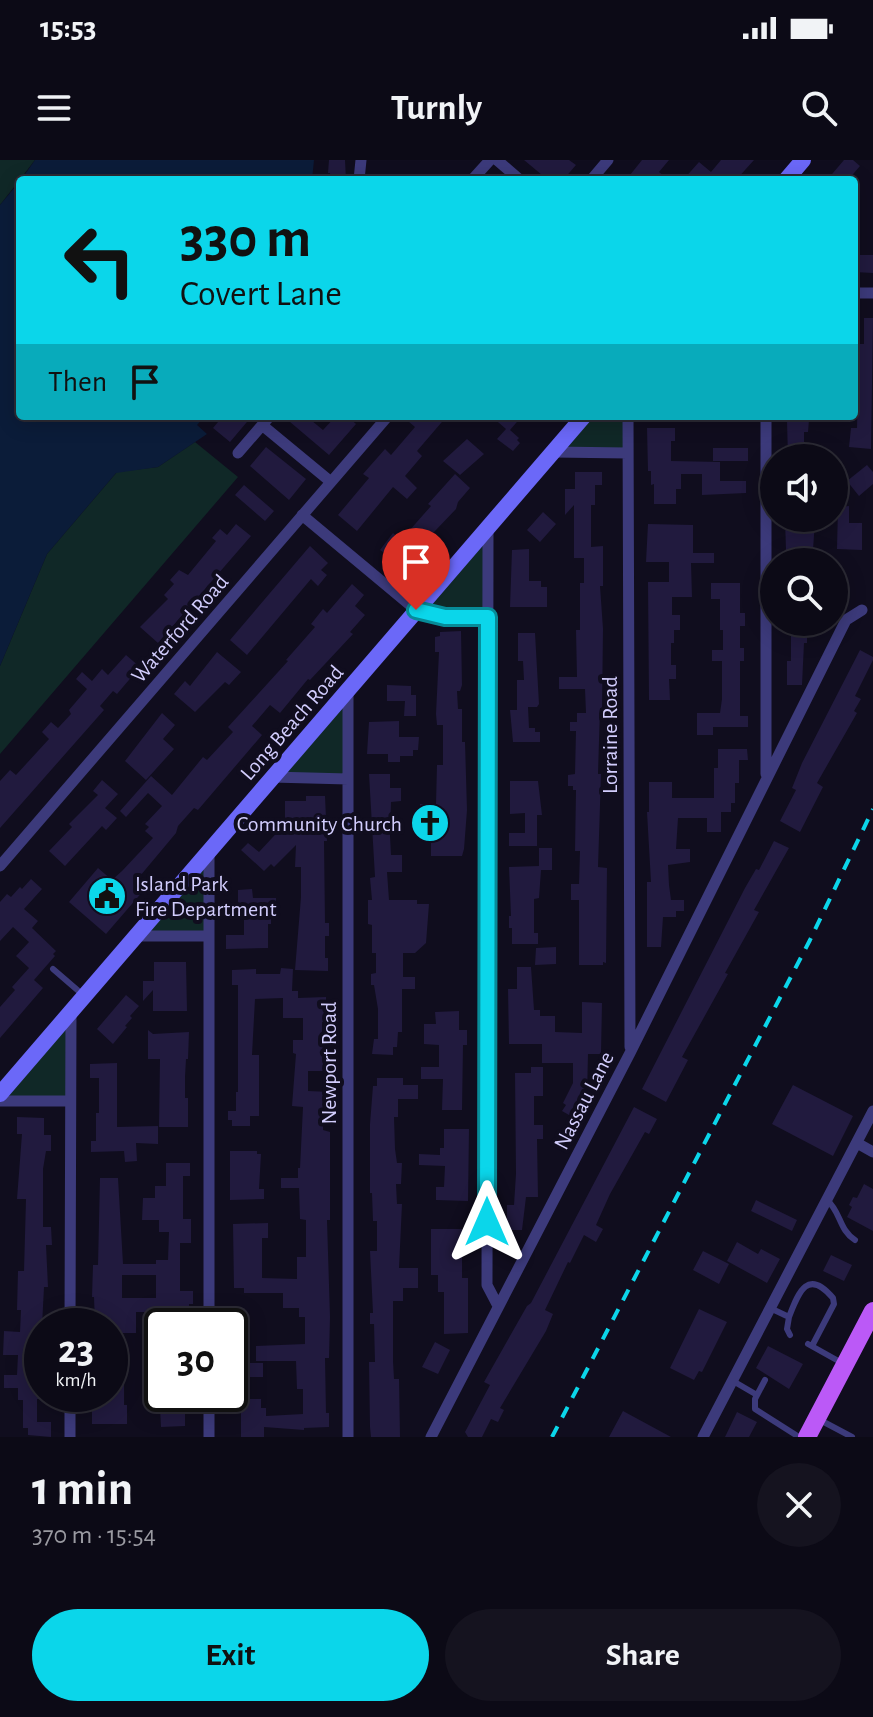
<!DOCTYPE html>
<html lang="en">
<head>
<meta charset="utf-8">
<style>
  :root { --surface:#0c0a16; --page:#15131f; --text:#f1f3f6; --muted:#9a9aa1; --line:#2c2b35; --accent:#0bd6ea }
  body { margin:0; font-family:"Alegreya Sans",sans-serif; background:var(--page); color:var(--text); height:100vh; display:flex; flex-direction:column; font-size:30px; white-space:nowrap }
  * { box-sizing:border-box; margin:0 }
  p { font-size:26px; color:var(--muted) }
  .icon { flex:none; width:44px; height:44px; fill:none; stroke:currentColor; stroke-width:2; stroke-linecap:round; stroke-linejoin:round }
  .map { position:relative; height:1277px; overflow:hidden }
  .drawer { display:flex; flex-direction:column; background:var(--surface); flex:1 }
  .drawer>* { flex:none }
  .guide { position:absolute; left:16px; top:16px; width:842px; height:244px; border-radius:8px; box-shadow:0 4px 20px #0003,0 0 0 2px var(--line); background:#0bd6ea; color:#111; overflow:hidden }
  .controls { position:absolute; left:760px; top:284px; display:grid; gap:16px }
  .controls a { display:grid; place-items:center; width:88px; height:88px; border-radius:50%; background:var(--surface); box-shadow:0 4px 20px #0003,0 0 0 2px var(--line); font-size:40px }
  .speed { position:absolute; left:24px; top:1148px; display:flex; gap:16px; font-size:40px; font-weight:700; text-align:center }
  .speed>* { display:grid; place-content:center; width:104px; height:104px; border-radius:50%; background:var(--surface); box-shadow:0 4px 20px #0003,0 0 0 2px var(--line); line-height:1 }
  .speed small { font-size:20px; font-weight:400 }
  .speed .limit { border:4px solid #111; border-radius:12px; background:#fff; color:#111 }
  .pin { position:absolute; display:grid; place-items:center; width:68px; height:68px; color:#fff; margin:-82px -34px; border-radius:50% 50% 50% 0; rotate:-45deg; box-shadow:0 0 8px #0007 }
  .pin .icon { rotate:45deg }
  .me { position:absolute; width:88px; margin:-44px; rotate:0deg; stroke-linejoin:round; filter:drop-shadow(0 0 6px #0008) }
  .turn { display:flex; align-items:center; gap:28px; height:168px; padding:0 32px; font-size:36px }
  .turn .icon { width:104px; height:104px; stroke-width:2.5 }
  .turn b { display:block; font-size:56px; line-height:68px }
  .then { display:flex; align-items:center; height:76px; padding:0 32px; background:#0003; gap:16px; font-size:30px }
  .round { display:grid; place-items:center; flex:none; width:84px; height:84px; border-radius:42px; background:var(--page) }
  .headline { display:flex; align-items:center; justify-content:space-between; height:136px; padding:0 32px }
  h1 { font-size:48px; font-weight:700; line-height:60px }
  .action { display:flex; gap:16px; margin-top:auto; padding:16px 32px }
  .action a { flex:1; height:92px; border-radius:48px; background:var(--accent); color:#111; font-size:32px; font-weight:700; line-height:92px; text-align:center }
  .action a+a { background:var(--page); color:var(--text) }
  .status { display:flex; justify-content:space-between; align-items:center; height:56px; padding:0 40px; background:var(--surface); direction:ltr }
  .status svg { height:22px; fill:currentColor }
  header { display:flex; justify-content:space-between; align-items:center; height:104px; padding:0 32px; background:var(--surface); font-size:36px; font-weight:700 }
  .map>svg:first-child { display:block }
</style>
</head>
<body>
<div class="status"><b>15:53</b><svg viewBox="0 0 49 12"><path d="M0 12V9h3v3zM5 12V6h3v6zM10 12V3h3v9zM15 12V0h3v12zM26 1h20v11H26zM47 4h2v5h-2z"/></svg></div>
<header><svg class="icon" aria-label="menu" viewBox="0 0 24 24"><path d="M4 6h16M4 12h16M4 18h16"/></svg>Turnly<svg class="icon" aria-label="search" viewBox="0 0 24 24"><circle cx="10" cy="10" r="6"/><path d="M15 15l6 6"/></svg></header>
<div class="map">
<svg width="873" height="1277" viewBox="0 0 873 1277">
  <rect width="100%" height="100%" fill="#100d1e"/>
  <path fill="#102827" d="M0,0H35L0,45Z
    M589,256H624V290L562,289Z
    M195,282L238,317L0,594V506L47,394L117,312L158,307Z
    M483,381L484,452H445L425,448Z
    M346,536V617L277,615Z
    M208,696L207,774L141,773Z
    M67,863L68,939L2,938Z"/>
  <path fill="#0b1c39" d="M35,0H314L312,20H21Z
    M20,21V256H205L197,265L207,274L158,307L116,313L47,394L0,506V45Z"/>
  <path fill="#211a3e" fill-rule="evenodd" d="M329,0H345L346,20H331L330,13H328Z
    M524,0H569L576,5L563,20H548Z
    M642,0H669L659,12L669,20H626Z
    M721,0H754L736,20H683L699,2L711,12Z
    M844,0H853L860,6L848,20H827Z
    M854,95H873V113L854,112Z
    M864,158H873L871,289L849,287L851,268H857L859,184H864Z
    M223,256H252L230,282L213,268Z
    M283,256H306L323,270L336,256H347L356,264L329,295Z
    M402,256H447L417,291L422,296L405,316L417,328L407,339L393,327L357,371L338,355L369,318L363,314L385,289L391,295L415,267Z
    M491,256H522L510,270L519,278L517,280L520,283L513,291L497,279L506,269Z
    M809,260L808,272H804V298H788L787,261Z
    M647,268H675V281H671V301L720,302V321H746V333L702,335V314H681V329H676V344H654V324L651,325V311H648Z
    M467,279L484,294L460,315L443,301Z
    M266,287L306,319L289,340L250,306Z
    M713,288H748V301H713Z
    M867,305L873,312V324L859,336L847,321Z
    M575,312H602V325H595V345H591V387L603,386V426H600L603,469L602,548H600L598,614H601L598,707L607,708L606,803L603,802V805H579V740H571V724H579L580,691H575L576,630H573V626H568V615L575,614L576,571H570V562H577V553H586L585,529H559V517H577L576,470H580V423H584V398H574V345L565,355V329H575Z
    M455,314L470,328L458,342L456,349L414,393L418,397L408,409L380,390L393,373L401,380L431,346L428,344Z
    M244,325L274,351L265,361L235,335Z
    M849,346V363H862V390L837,389L838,347Z
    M543,352L556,364L540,382L527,370Z
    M785,360L815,361L813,390H808V402H791V390H786Z
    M236,364L251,376L158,483L140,467L168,439L164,435L174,424L170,420L179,410L188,415L216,381L212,378L220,369L227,375Z
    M648,364L693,365V393H714V403H691L692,437H672V455H680V470H674V483H671V505H676V519H669L670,540H649L648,422H669V402H646Z
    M310,386L328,403L321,410L327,415L318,426L311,419L247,495L230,480Z
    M529,389V421H541V427H547V447H510L512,390Z
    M711,423H740V453H745V466H740V488H744V501H740V556H748V567H713V575H697V553H720L722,539V501H712V490H723V470H720V439H711Z
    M352,424L364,435L355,446L365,455L350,472L353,474L310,520L308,519L280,553L270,545L252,566L262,575L198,650L194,648L178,666L176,673L135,722L144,730L106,774L69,742L98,708L112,720L122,711L153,678L145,671L149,667L145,664L162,646L148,633L126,657L120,651L151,616L172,635L203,597L207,600L233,572L228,567L288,501L286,500L315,467L311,464L323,449L327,453Z
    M791,462H820V474H807V483H804L802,525H787V501H791Z
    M461,471L462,525L460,531H457L458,549H462V582H465L467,650L464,689L462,696H431V680H435V657H420V644H436L437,605H443V565H437L436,554L439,492H435V477L440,476V472Z
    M518,473H535L539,544L537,547H528L529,568H535V572H540V582H513L510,550H517V520H524L523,501H518Z
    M860,490L873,497V500L855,536L861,539L854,551L857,553L817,623L823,627L800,672L780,661L796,630L792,628L802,603Z
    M217,492L241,512L229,525L225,522L195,552L174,534L185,521L190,526Z
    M126,495L140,507L117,534L113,531L100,546L104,550L0,668V621L10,610L16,615L49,579L42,572L51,562L58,568L71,554L69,550L87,529L76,519L82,512L92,521L102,509L108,515Z
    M387,525L411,526V535H416V556H404L405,541H387Z
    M162,553L175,565L163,579L174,589L146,620L125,601Z
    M399,561V577H419L418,590H413V596H400V602H388V594H367L369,562Z
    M718,589H747L748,600H739V623H735V643H731V652H721V672H707V658H678L676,689H690V702L668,705L669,725L671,740H684V751H676V757H663L661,787H647V722H651L647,652H649V622H672V638H714V608H718Z
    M369,614H390V628H401V641L391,642L390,676L391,695H402V712H387L389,740H417V744H429L426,783L415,793H403V817H415V829H402V872H398L397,887H393V895L372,894L374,879H378V849L374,825H371V814L376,813V793H372V765L368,764V740H372L370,718L375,717Z
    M102,620L118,634L105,648L117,658L106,670L102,666L65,706L49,691L72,667L69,664L98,635L93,631Z
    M510,621H538L542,655H537V686H509V673H525V653L510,654Z
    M306,636H325L327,681H324L325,763H329V776H325V798H328V811L295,810L301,737V707H295L296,685L274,707L271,704L264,711L241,690L248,683L259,692L285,664V641H306Z
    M774,681L789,688L754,750L759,752L725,813L728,814L682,897L688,900L666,942L642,929L745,728L756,709L759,710Z
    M539,688H552V710H541L539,738L534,739V773H538V784H512V768H509V756H511L509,707L539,706Z
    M31,719L42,729L24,749L38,761L32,768L56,791L53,794L55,796L34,820L43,828L0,878V847L15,830L12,827L29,808L16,796L29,782L13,767L0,781V742L7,734L11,737L20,727L22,729Z
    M252,729L253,738H276V750H271V764H268V788L226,789V775H244V746L238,747V730Z
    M556,787V804L535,805L536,788Z
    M154,802H186L187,851H153V830L143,841V821H154Z
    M517,807H531L534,850H540V856H555V872L582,873V842L602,843L601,894H588L587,935L576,959L562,951L566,945L563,943L573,923V903H542V884H509L508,829H517Z
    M281,808L293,809L292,831H298V838L326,837V844H329L330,862H322V884H329L326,911H308V931L331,932L330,947H323V970L330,972V1060H327L330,1157L329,1198H325L326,1253H329V1267L304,1268V1270L264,1267V1277H241V1253H233V1239H261V1248H266V1256L303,1254V1229H297L296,1201H256V1186L305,1184V1157H299V1148H283V1133H244V1128H234L233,1064L268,1063V1078H262V1118L297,1119V1097H306V1060L300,1059L299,1028H281V1018H298V1008H300L303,947L292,946L296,894L293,893V880H303V858H283V838L255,839L252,895H259V956H250V966H232V960H228V951H236V932H238V825H232V810L256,809V814H280Z
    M126,835L139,846L130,856L132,858L125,866L127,867L113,884L97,869Z
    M459,851V870H467V885H463L462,950H442L443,919H421V907H439V885L424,884V864H436L435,852Z
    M148,870L153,874L189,872L188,899H186L185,917V938H188V967H159L160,899H148Z
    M117,903V967L158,966V984L136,983L137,1001L125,1002L124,991L91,992V981H96V953H99V918H90V904Z
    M531,907H543V936H534V965H543V979H537L538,1037H526L522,1070H507V1045H514L516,1014L515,913H531Z
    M377,918H403V925H418V939H398V957H394L395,989L397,1003H402L401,1024H396L397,1044H402L399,1108H418V1128H403V1141H393V1201L394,1219H399L400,1277H371L370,1267L369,1202H375L374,1164H370V1153H373L370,1091H377V1061H373L372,1033H370V964L373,926H377Z
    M793,925L853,956L833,996L772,964Z
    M634,947L657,959L649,974L645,972L610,1034L596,1065L603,1069L596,1082L584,1075L570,1103L568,1102L545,1150L553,1154L546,1171L500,1248L504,1250L498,1262L491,1259L482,1277H468L465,1272L490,1225L484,1222L527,1146L531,1143Z
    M17,957L44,958V975H51V991H46L43,1009V1067H51L52,1085H46L48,1127H44L42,1166V1239H37V1262H51V1277L28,1275V1268H23V1240H18V1228H4V1215H17L18,1195H3L4,1171L20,1172L21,1150H17L18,1111H24L26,1039H17L22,974H17Z
    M444,969H469L468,1041L436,1040V1027H444L445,1006L419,1005V994L440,995V988H444Z
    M230,991H257V994H261L259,1029H264V1039L230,1040Z
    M166,1003H190V1016H183V1059H191V1083H180V1131H193V1144H189L190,1166H162V1152H136V1173H121V1212L124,1222V1245H127V1264H92V1234H110V1166H95L94,1137H92L93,1105H98L100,1018H118L123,1104H156V1100H168L169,1072H159V1060H142L143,1038H155V1026H166ZM122,1115H156V1138H122Z
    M864,1024L873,1029V1071L847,1057L852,1047L849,1045L853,1037L857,1038Z
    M756,1040L797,1060L792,1071L751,1051Z
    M431,1069H462V1118H468V1173L444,1174V1132H438V1115H431Z
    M737,1082L758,1094L761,1089L780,1099L767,1123L727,1101Z
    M703,1091L729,1104L719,1124L693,1110Z
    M831,1095L852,1105L844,1121L823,1111Z
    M699,1149L727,1162L702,1212L699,1211L694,1220L670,1208Z
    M234,1158H249V1183H234Z
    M435,1182L450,1190L438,1214L422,1207Z
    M768,1186L803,1204L789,1229L756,1208Z
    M234,1203H263V1217H234Z
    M160,1248H185V1266L161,1267Z
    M623,1251L671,1277H609Z
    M737,1252L757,1262L749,1277H725Z"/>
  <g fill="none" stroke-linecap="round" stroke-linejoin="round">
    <path stroke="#3c3a7b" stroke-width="6" d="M53,809L82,834
      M827,1040C841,1052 839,1070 855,1080
      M770,1148L789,1157L787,1169L790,1175
      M789,1157C798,1134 807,1107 833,1138L834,1144L812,1186
      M808,1184L842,1203
      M765,1220L755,1239V1249L799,1277
      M733,1221L757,1235
      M820,1260L852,1277"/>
    <path stroke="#3c3a7b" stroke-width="11" d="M497,0L520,20
      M359,20L361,0
      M472,20L490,0
      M591,20L608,0
      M854,133H873
      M628,256L630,887
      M262,265L331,322
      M553,292L628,293
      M238,293L270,256
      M302,355L416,450L445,457H488
      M488,369L487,1125L498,1146
      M766,614V256
      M272,617L348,619
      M0,706L388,256
      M136,776H209
      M0,941H70
      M857,983L873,992
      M70,1166L71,852
      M209,1166V691
      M70,1277V1234
      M209,1277V1234
      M348,1277V530
      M431,1277L630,893L846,460L862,450
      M703,1277L873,951"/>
    <path stroke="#6b68f8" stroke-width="16" d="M786,20L803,0
      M0,934L584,256"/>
    <path stroke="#bb59f7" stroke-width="18" d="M807,1277L873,1151"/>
    <path stroke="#0bd6ea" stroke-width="4" stroke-dasharray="12 10" stroke-linecap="butt" d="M552,1277L810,780L873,649"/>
  </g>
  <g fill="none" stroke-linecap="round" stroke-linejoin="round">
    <g stroke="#078b98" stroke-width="20">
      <path id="route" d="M416,450L445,457H488L487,1062"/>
    </g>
    <use href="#route" stroke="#0bd6ea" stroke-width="14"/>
  </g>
  <defs>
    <g id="church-disc" transform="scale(2)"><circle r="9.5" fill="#0bd6ea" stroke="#100d1e"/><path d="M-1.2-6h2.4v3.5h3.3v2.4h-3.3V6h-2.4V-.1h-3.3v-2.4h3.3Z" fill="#111"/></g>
    <g id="civic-disc" transform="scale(2)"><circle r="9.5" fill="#0bd6ea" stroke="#100d1e"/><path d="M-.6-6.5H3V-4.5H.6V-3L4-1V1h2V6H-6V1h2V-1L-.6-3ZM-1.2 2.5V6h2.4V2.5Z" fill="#111"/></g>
  </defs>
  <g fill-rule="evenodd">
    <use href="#church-disc" x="430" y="663"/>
    <use href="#civic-disc" x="107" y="736"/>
  </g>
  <g text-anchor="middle" stroke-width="8" stroke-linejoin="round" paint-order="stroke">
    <g font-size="22" fill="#d2cdfd" stroke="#100d1e">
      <text transform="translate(179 468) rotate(-49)" y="8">Waterford Road</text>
      <text transform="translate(291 562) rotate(-49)" y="8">Long Beach Road</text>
      <text transform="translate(609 575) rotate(-90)" y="8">Lorraine Road</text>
      <text transform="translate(328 903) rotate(-90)" y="8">Newport Road</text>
      <text transform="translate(583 940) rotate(-63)" y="8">Nassau Lane</text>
    </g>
    <g font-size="22" fill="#d2cdfd" stroke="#100d1e" text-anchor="end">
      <text x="402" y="671">Community Church</text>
      <text x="135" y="731" text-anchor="start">Island Park<tspan x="135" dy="25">Fire Department</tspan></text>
    </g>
  </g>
</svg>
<div class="controls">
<a><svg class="icon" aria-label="sound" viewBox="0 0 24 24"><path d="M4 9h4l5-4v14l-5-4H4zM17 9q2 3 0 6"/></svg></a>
<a><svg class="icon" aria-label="search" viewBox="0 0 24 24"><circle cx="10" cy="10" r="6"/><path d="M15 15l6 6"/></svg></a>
</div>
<div class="speed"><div>23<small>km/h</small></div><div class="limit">30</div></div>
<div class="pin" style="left:416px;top:450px;background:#d93025"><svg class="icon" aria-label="arrive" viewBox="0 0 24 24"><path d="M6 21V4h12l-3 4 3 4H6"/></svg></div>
<svg class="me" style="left:487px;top:1062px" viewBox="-20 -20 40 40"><path d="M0-17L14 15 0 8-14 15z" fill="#0bd6ea" stroke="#fff" stroke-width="4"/></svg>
<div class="guide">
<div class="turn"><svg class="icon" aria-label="left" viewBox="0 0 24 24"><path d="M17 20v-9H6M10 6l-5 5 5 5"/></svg><div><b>330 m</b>Covert Lane</div></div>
<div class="then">Then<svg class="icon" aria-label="arrive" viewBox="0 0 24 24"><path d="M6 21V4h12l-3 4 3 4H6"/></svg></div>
</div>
</div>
<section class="drawer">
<div class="headline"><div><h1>1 min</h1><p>370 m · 15:54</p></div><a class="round"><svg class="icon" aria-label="close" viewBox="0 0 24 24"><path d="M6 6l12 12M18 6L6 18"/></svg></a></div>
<div class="action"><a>Exit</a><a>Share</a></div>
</section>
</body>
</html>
